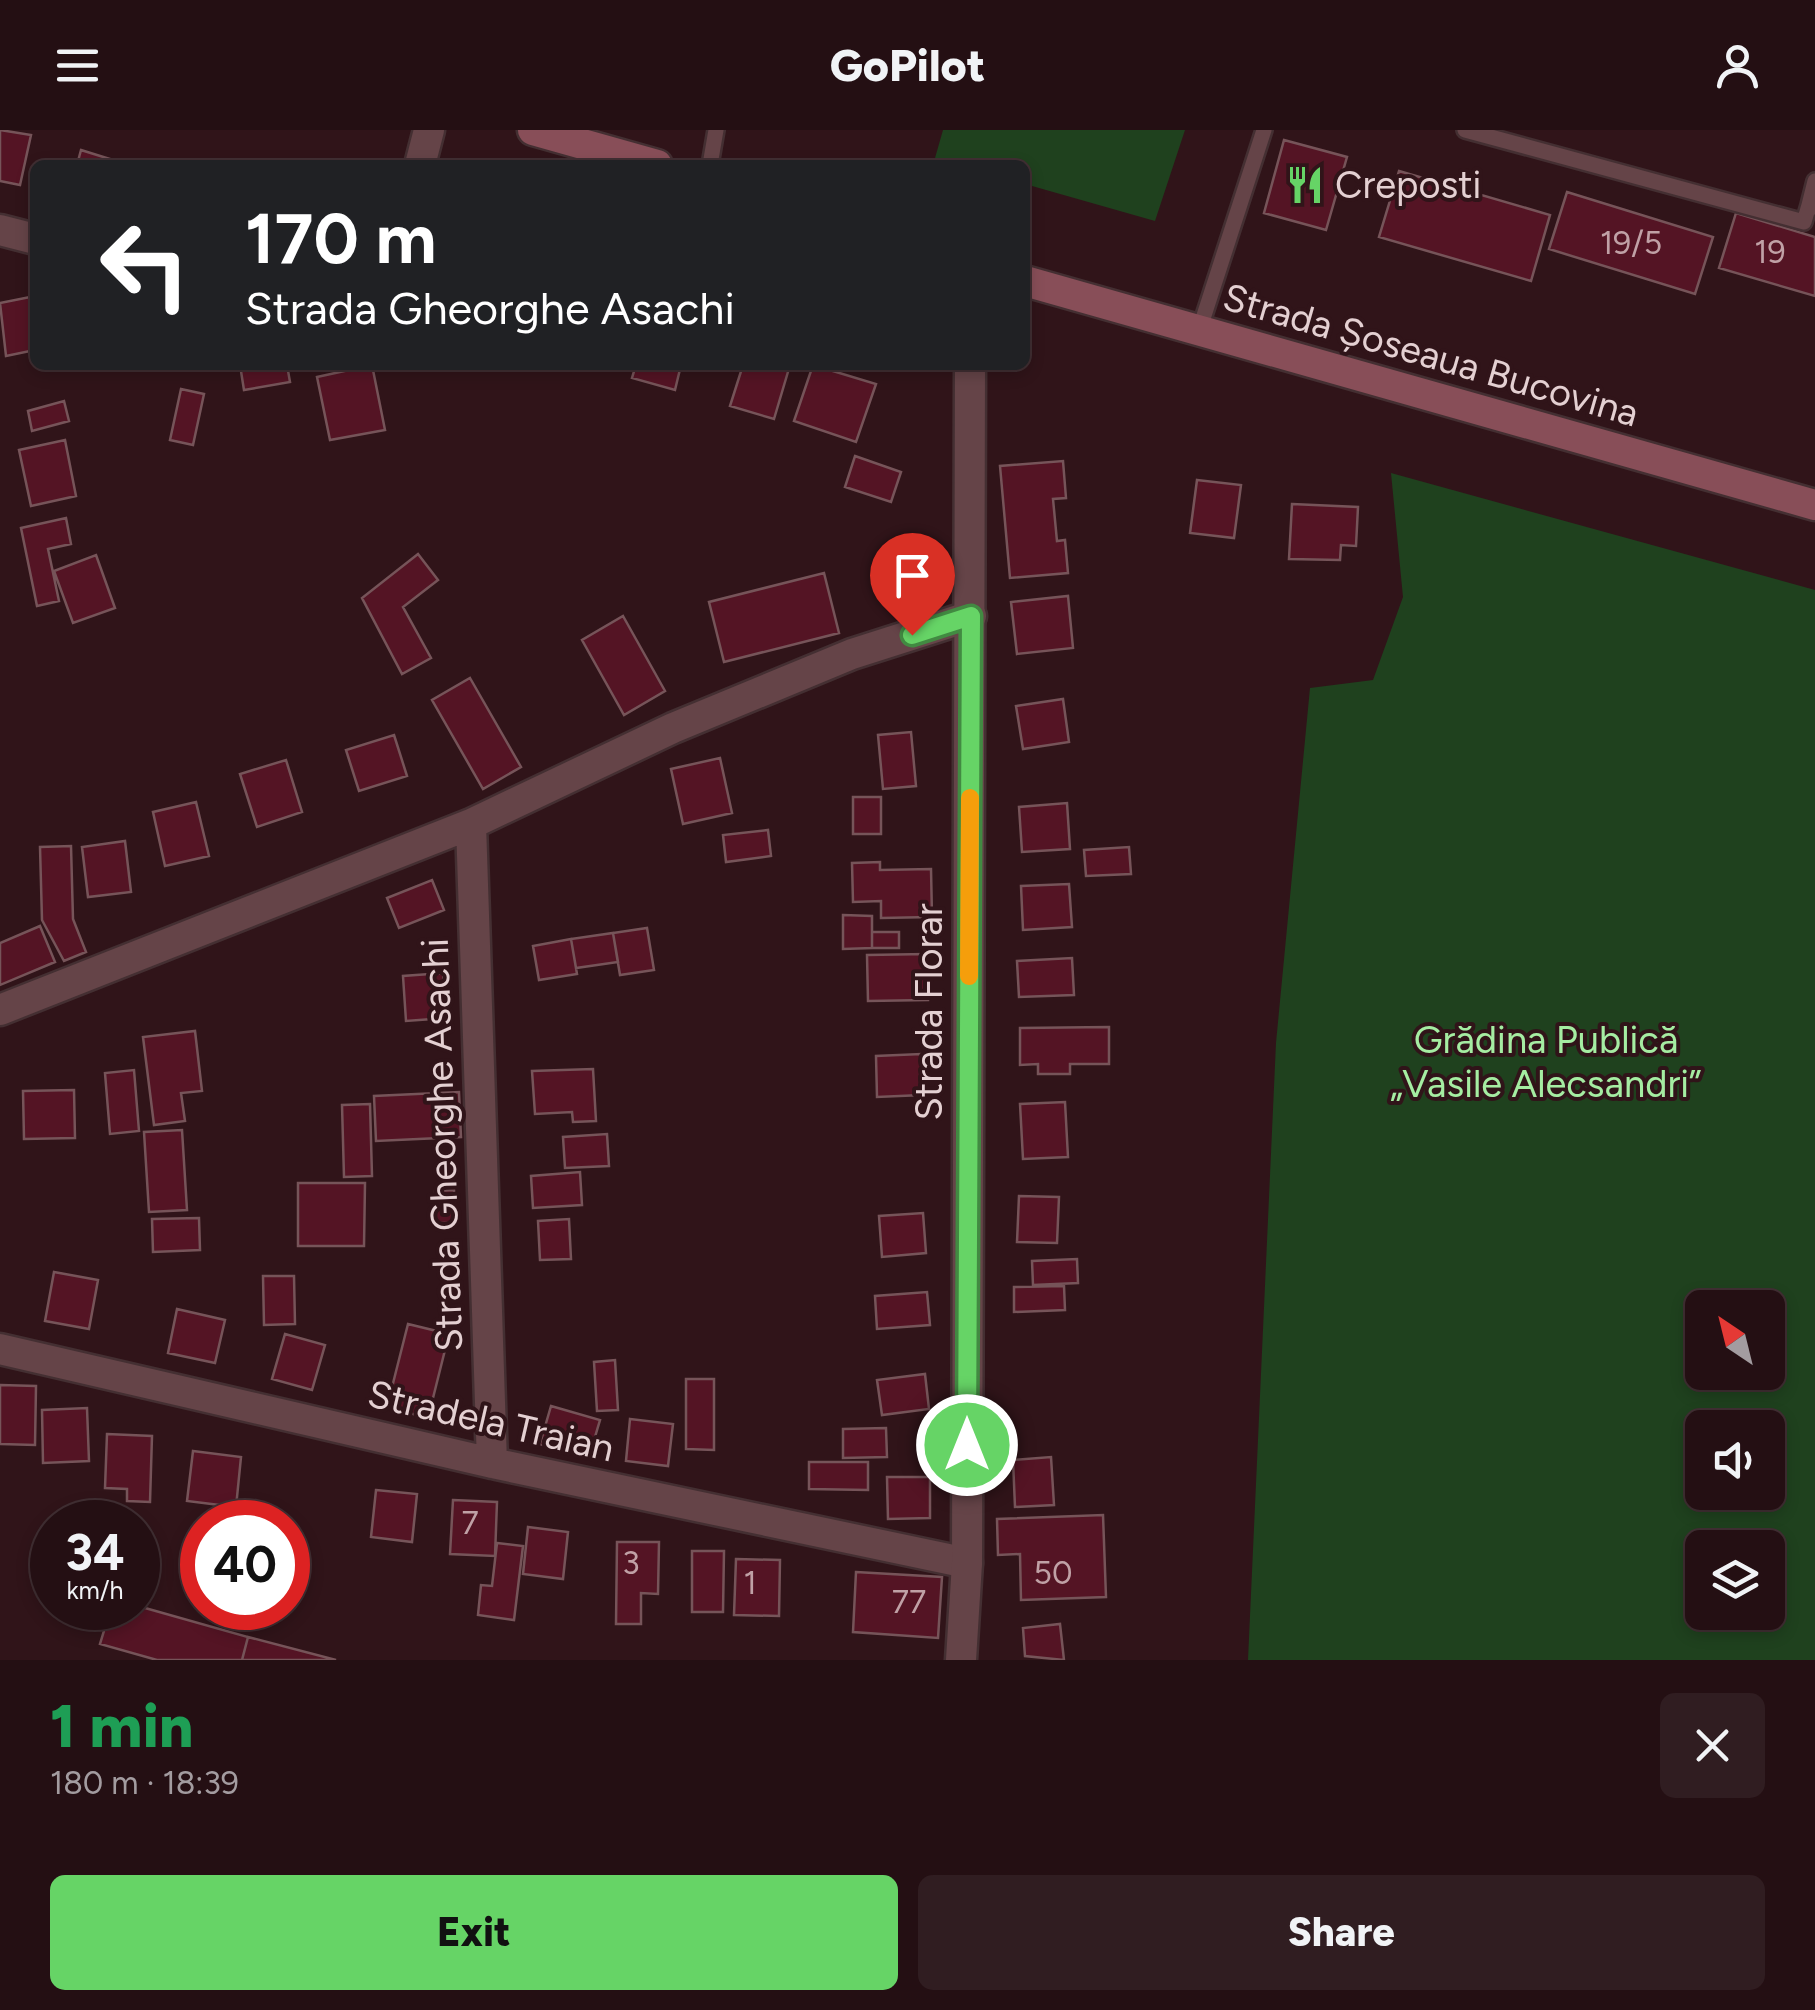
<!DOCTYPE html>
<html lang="en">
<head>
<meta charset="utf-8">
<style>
  :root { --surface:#240f13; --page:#301d21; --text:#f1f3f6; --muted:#a39ca0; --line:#412f33; --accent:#66d466 }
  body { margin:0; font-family:Figtree,sans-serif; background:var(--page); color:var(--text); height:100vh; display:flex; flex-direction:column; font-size:38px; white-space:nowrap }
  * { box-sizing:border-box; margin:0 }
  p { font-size:32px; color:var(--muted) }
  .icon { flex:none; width:55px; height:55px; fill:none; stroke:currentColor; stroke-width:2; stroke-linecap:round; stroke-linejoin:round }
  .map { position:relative; height:1530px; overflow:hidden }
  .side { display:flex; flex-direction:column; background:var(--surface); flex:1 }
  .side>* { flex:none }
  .top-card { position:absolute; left:30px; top:30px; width:1000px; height:210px; border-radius:15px; box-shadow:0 5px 15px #0003,0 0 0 2px var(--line); background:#202124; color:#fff; overflow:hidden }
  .needle { width:65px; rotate:325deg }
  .controls { position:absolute; left:1685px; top:1160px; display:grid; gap:20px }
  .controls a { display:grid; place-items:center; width:100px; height:100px; border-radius:15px; background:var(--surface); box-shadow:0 5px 15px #0003,0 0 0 2px var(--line); font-size:50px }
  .speed { position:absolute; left:30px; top:1370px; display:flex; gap:20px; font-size:50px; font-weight:700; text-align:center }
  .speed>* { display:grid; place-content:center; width:130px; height:130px; border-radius:50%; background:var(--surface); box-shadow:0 5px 15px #0003,0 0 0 2px var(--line); line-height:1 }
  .speed small { font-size:25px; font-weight:400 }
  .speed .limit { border:15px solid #d22; background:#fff; color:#111 }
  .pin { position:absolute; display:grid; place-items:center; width:85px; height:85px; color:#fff; margin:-102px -42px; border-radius:50% 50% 50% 0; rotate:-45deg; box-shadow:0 0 10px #0007 }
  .pin .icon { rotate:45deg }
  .me { position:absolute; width:110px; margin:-55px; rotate:0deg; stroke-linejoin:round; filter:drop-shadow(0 0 8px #0008) }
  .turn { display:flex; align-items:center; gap:35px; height:210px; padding:0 50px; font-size:45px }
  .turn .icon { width:130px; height:130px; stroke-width:2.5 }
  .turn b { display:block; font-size:70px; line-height:85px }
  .round { display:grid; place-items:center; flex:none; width:105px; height:105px; border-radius:15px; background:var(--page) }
  .headline { display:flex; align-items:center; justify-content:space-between; height:170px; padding:0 50px }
  h1 { font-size:60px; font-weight:800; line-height:75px; color:#1e9e55 }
  .primary-button { display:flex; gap:20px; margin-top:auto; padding:20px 50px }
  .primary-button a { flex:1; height:115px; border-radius:15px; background:var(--accent); color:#111; font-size:40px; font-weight:800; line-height:115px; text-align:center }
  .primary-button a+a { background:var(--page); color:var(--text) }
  header { display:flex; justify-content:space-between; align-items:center; height:130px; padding:0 50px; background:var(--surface); font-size:45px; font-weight:800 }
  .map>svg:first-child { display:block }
</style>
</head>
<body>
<header><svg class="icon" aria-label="menu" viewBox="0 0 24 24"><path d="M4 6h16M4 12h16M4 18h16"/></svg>GoPilot<svg class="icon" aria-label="person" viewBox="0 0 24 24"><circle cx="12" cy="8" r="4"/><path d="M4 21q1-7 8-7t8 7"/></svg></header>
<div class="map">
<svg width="1815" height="1530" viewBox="0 0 1815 1530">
  <rect width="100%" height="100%" fill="#301419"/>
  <path fill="#1f411e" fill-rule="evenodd" d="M943,0H1185L1155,91L1025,54V35H959L935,28Z
    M1391,343L1815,460V1530H1248L1276,913L1310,558L1373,550L1403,467ZM1702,1178H1768V1242H1702ZM1702,1298H1768V1362H1702ZM1702,1418H1768V1482H1702Z"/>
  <path fill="#541424" stroke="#765459" stroke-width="2.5" d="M0,0L31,5L20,55L0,51Z
    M1284,10L1347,27L1326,100L1264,83Z
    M81,20L129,35H77Z
    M1399,41L1550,85L1531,151L1379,107Z
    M1567,62L1713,107L1695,164L1549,119Z
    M1736,83L1815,107V166L1719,138Z
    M35,166V220L6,226L0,173Z
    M240,235H287L290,252L244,260Z
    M372,235L385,300L330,310L317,247Z
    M636,235H681L675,260L632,248Z
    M743,235H790L774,289L730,276Z
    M813,235L876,254L856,312L794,291Z
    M181,259L204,264L193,315L170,310Z
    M64,271L69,291L32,301L28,281Z
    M65,310L76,366L31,376L19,320Z
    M855,326L901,342L891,372L845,357Z
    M1063,331L1066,368L1053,369L1057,411L1065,410L1068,443L1010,448L1000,336Z
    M1197,350L1241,355L1234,408L1190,403Z
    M1292,374L1358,377L1356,416L1341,415L1340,430L1289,429Z
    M66,388L71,414L48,419L59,471L37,476L21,398Z
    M418,424L438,450L403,477L431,528L402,544L362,468Z
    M96,425L115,478L73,493L54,441Z
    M824,443L839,503L724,532L709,472Z
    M1068,466L1073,518L1017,524L1011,472Z
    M623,486L665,561L624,585L582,510Z
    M470,548L521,637L483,659L432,570Z
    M1063,569L1069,612L1023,619L1016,576Z
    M911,602L916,656L883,659L878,605Z
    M394,605L407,646L359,661L346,620Z
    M720,628L732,683L683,694L671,639Z
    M286,630L302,682L257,697L240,644Z
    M853,667H881V704H853Z
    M196,672L209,726L165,736L153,682Z
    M1067,673L1070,719L1022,722L1019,677Z
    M768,700L771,726L726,732L723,705Z
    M125,711L131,762L88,767L82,717Z
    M71,716L73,789L86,822L64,831L42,790L40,717Z
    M1129,717L1131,744L1086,746L1084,720Z
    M880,732V740L931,739L932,787L881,788V771L853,772L852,733Z
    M432,750L444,780L399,798L387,768Z
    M1069,754L1072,797L1023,800L1021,756Z
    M843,785L872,786V818L843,819Z
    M40,796L55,832L0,855V813Z
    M647,798L654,840L620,845L613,803Z
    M872,802H899V818H872Z
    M613,803L618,832L576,838L571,809Z
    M571,809L577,844L539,850L533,816Z
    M927,824L928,870L868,871L867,825Z
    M1072,828L1074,865L1019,867L1017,831Z
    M443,843L446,888L406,891L403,846Z
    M1109,897V934H1070V944H1038V934L1020,935V898Z
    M195,901L202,961L181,963L185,991L154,995L143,907Z
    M921,924L922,965L877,967L876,926Z
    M593,939L596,991L573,992L572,982L535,984L532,941Z
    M134,940L139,1001L110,1004L105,943Z
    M74,960L75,1008L24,1009L23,961Z
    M459,962L461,1007L376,1011L374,966Z
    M1065,972L1068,1027L1023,1029L1020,974Z
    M370,974L372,1046L344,1047L342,975Z
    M182,1000L187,1080L149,1082L144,1002Z
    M607,1004L609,1036L565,1038L563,1007Z
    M580,1042L582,1075L533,1078L531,1046Z
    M298,1053H365L364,1116H298Z
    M454,1060L455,1093H435V1061Z
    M1019,1066L1059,1067L1057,1113L1017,1112Z
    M923,1083L926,1123L882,1127L879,1086Z
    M199,1088L200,1120L153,1122L152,1089Z
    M569,1089L571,1129L540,1130L538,1091Z
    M1077,1129L1078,1153L1033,1155L1032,1131Z
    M54,1142L98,1150L89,1199L45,1191Z
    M263,1146H294L295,1194L264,1195Z
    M1064,1156L1065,1180L1014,1182V1157Z
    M927,1162L930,1195L877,1199L875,1166Z
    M177,1179L225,1190L215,1233L168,1223Z
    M408,1194L449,1204L428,1288L387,1277Z
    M285,1204L325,1215L312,1260L272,1249Z
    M615,1230L618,1280L597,1281L594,1232Z
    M925,1244L929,1279L882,1285L877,1250Z
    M686,1249H714V1320L686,1319Z
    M0,1255L36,1256L35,1315L0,1314Z
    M551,1276L600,1290L589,1327L540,1314Z
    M87,1278L89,1331L43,1333L42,1280Z
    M630,1289L673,1294L668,1336L626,1331Z
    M886,1298L887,1327L843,1328V1299Z
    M107,1304L152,1306L150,1372L127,1371V1359L105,1358Z
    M193,1321L241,1327L236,1377L187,1371Z
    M1051,1327L1054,1375L1015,1377L1013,1330Z
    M809,1332H868V1360L809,1359Z
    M887,1347H930V1388L888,1389Z
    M376,1360L417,1364L412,1412L371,1407Z
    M453,1370L497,1372L495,1426L450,1424Z
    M1103,1385L1106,1467L1021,1470L1020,1424L998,1425L997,1389Z
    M528,1397L568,1402L563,1449L523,1444Z
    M617,1412H659L658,1464L641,1463V1494H616Z
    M497,1413L523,1416L514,1490L478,1485L481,1455L492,1456Z
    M692,1421H724L723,1482H692Z
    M736,1429L780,1430L779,1486L734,1485Z
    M856,1442L942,1447L938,1508L853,1502Z
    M138,1476L248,1507L242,1530H157L100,1514L111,1478Z
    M1060,1494L1064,1530L1025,1526L1023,1498Z
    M248,1507L336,1530H242Z"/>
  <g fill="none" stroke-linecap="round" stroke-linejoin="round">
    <g stroke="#442f32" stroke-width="20">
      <path id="service" d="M1465,0L1804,92L1809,75
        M710,35L716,0
        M1815,51L1809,75L1815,77
        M1199,201L1264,0"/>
    </g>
    <g stroke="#442f32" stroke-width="35">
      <path id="minor" d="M420,35L429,0
        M0,100L35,109
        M471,694L492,1333
        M0,880L471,694L673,598L852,524L971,486
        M0,1219L492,1333L967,1433"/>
    </g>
    <g stroke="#442f32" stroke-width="35">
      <path id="tertiary" d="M961,1530L967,1433L970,235"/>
    </g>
    <g stroke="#442f32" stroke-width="35">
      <path id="secondary" d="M533,0L657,35
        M1025,151L1815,375"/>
    </g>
    <use href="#service" stroke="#654448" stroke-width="15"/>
    <use href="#minor" stroke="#654448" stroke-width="30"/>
    <use href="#tertiary" stroke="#654448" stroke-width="30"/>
    <use href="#secondary" stroke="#884e58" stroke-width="30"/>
  </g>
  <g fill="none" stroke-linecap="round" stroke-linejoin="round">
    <g stroke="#428a42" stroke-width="25">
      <path id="route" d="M912,505L971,486L967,1315"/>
    </g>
    <use href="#route" stroke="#66d466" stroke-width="18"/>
    <path stroke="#f59e0b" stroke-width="18" d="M969,846L970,668"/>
  </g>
  <defs>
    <g id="restaurant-bare" transform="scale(3)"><path d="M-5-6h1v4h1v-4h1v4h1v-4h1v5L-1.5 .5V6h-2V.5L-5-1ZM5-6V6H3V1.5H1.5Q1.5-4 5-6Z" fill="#66d466" stroke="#301419" stroke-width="2.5" paint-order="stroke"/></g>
  </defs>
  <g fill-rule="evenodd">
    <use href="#restaurant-bare" x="1305" y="55"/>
  </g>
  <g text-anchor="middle" stroke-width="8" stroke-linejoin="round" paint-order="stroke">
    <g font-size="32" fill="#c0a1a6">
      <text x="1631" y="124">19/5</text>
      <text x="1770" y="133">19</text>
      <text x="470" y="1404">7</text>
      <text x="631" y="1444">3</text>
      <text x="1053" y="1454">50</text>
      <text x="750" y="1464">1</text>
      <text x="909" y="1483">77</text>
    </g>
    <g font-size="38" fill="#e4d0d2" stroke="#301419" text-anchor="start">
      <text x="1335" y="68">Creposti</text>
    </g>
    <g font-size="38" fill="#e4d0d2" stroke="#301419">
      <text transform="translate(1431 225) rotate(16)" y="13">Strada Șoseaua Bucovina</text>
      <text transform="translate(929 882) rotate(-90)" y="13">Strada Florar</text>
      <text transform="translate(442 1015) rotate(-92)" y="13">Strada Gheorghe Asachi</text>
      <text transform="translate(491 1291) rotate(13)" y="13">Stradela Traian</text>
    </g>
    <g font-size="38" fill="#a5eda2" stroke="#301419">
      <text x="1546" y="923">Grădina Publică<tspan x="1546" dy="44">„Vasile Alecsandri”</tspan></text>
    </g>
  </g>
</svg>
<div class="controls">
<a><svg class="needle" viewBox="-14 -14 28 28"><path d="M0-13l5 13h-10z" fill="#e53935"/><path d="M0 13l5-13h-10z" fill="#a39ca0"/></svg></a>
<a><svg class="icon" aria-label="sound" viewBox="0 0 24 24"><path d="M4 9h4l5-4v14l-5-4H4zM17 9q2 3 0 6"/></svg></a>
<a><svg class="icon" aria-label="layers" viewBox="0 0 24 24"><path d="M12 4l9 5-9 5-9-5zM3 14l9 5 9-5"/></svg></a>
</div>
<div class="speed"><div>34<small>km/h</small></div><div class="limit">40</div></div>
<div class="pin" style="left:912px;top:505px;background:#d93025"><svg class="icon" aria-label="arrive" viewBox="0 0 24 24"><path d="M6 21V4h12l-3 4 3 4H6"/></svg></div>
<svg class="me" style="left:967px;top:1315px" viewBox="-20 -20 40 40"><circle r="17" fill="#66d466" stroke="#fff" stroke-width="3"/><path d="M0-11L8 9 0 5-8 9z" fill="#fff"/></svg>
<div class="top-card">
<div class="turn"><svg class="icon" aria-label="left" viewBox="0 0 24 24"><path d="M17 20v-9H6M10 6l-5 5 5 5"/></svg><div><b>170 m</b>Strada Gheorghe Asachi</div></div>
</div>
</div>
<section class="side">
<div class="headline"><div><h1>1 min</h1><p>180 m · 18:39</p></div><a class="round"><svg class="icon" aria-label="close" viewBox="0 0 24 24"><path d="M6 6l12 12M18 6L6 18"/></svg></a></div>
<div class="primary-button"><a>Exit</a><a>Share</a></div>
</section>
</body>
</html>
